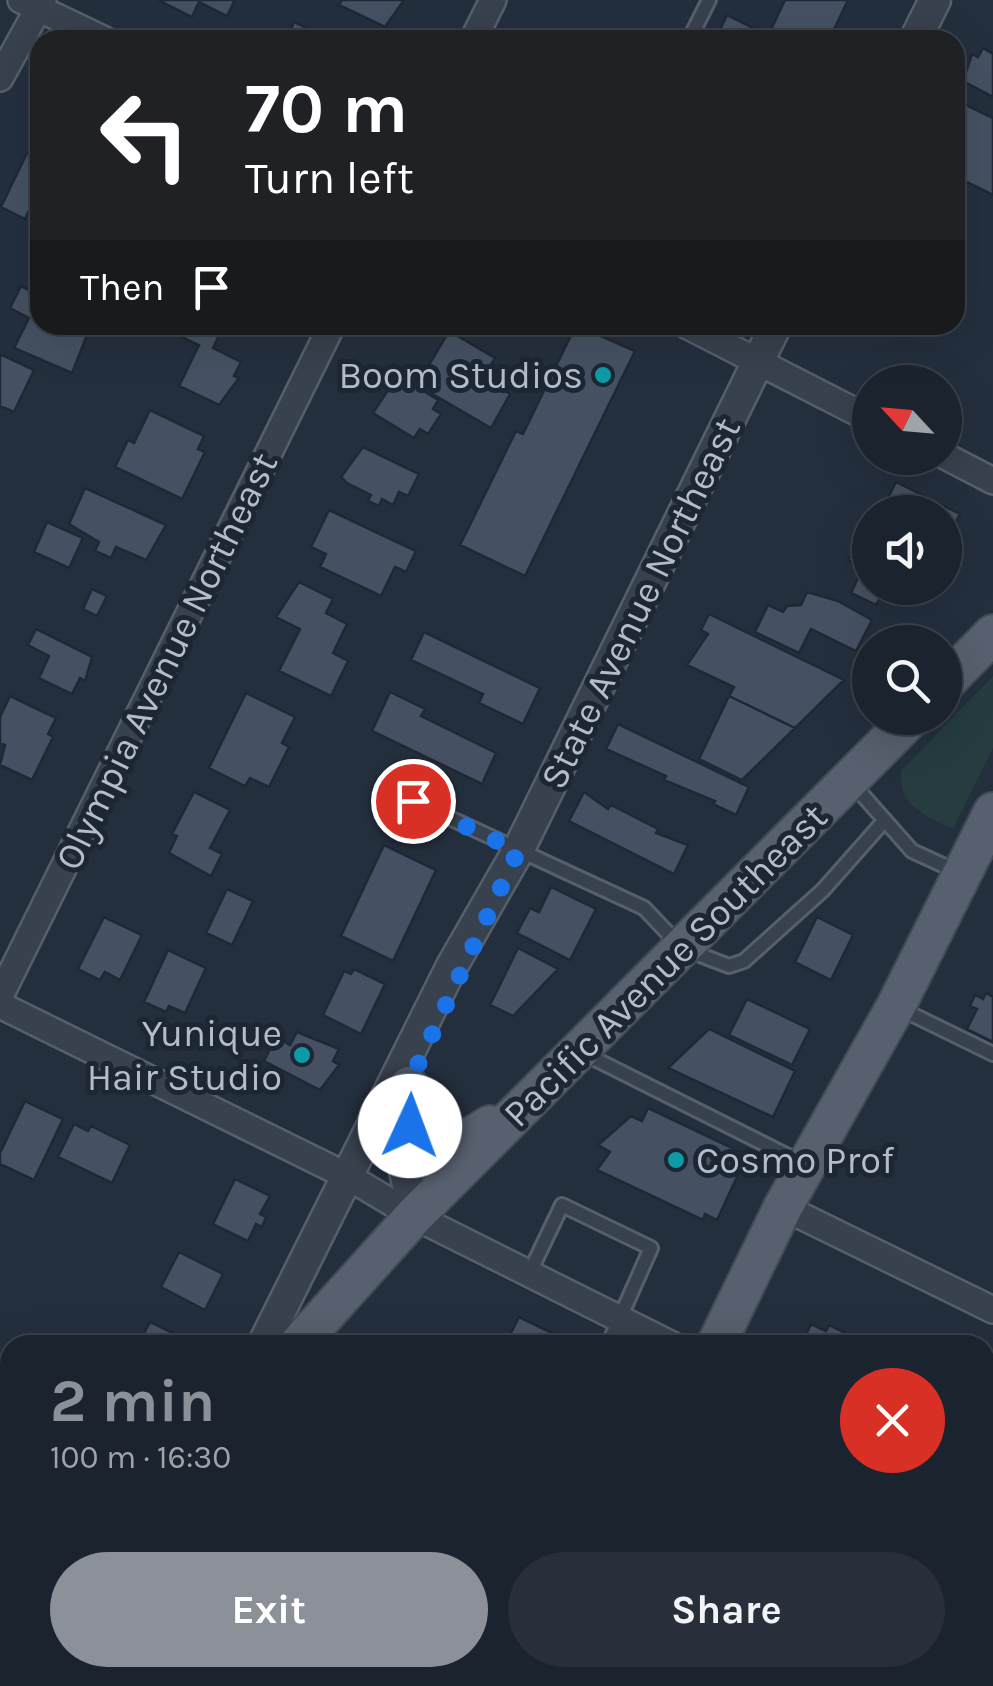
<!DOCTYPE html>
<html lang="en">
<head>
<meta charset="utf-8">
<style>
  :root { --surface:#1b232e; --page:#282f3a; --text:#f1f3f6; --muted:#a0a4aa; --line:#39404a; --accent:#8c9099 }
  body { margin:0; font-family:Karla,sans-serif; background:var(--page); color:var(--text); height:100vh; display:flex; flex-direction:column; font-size:38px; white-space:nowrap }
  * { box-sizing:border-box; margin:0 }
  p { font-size:32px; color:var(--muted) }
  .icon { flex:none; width:55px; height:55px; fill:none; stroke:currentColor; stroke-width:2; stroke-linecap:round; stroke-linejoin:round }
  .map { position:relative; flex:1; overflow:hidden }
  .panel { position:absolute; left:0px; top:1335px; width:995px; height:352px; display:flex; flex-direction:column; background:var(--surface); border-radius:30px 30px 0 0; box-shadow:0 10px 40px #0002,0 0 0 2px var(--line) }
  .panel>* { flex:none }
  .guide { position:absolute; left:30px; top:30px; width:935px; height:305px; border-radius:30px; box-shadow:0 10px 40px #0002,0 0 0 2px var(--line); background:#202124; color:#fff; overflow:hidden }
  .needle { width:65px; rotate:296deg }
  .buttons { position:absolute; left:852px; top:365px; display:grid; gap:20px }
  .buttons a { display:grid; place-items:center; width:110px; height:110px; border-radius:50%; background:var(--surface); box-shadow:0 10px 40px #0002,0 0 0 2px var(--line); font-size:50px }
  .pin { position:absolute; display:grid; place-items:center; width:85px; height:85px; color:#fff; margin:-42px; border:5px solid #fff; border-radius:50%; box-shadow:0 2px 10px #0007 }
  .me { position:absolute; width:110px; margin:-55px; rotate:2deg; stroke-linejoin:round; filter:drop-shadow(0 0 8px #0008) }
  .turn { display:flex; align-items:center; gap:35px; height:210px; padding:0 50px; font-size:45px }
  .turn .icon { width:130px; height:130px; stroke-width:2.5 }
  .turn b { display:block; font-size:70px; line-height:85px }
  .then { display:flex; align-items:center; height:95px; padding:0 50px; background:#0003; gap:20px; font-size:38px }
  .round { display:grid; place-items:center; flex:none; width:105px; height:105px; border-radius:52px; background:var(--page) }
  .overview { display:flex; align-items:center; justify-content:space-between; height:170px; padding:0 50px }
  h1 { font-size:60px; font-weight:700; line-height:75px; color:var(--accent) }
  .button { display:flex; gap:20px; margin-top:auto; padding:20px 50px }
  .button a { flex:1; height:115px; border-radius:60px; background:var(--accent); color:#fff; font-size:40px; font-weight:700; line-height:115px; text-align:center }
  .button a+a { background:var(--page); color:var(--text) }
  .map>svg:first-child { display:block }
</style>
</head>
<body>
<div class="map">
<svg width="993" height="1686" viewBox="0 0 993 1686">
  <rect width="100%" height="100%" fill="#242f3e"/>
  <path fill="#263c3f" d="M993,676V748L953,829C925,815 898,806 901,771Z"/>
  <path fill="#455162" stroke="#1f2835" stroke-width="2.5" d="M158,0H235L227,16L199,2L192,17Z
    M342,0H404L385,27L339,5Z
    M785,0H848L829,40H766Z
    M727,15L767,35L764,40H715Z
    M294,22L329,39V40H286Z
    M983,48L993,54V97L963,81L972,54L978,57Z
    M962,103L993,118V195L955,176V118Z
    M27,153L40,159V205L33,202L25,219L1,207Z
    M21,286L40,295V325H91L72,373L14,348L29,318L10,308Z
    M180,325L222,329L213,348L241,362L234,376L239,378L219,405L179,386L199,345L175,334Z
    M576,325L635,351L525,576L460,545L516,431L523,434Z
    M449,331L495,358L483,378L510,394L491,428L431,393L434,388L420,380Z
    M0,354L34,370L14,412L0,406Z
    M398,375L438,400L433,409L441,414L428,434L420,429L414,438L373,413Z
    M150,410L204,436L198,449L205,452L182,499L115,467L128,440L134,443Z
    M363,447L419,474L408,496L399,492L393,505L382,499L379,506L368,501L371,495L347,483L341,477Z
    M896,482L960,514L945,543V512H881Z
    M85,488L166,525L146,560L116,547L111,558L95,551L99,542L69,524Z
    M329,510L416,551L406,572L395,567L381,596L320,567L326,554L311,547Z
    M47,522L83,538L69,568L34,552Z
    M870,529V588H885L876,605L851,593L863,567L848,560Z
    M299,582L333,599L326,613L347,624L333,653L348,661L331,696L279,671L300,629L276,617Z
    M92,589L107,596L97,616L83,609Z
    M807,592L838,601L872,620L856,651L811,629L799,653L755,632L768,605L783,612L787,606L801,605Z
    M709,614L844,680L795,728L729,696L734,687L687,665L708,634L701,630Z
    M36,629L92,657L85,681L80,678L72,694L39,678L49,656L28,645Z
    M424,632L540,688L523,724L479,703L483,694L411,660Z
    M390,692L425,709L421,716L496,753L482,784L372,731Z
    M246,693L295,717L282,743L289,747L269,787L250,778L245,786L209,768Z
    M10,696L56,718L48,734L53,737L32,780L0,765L5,745L0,743V717Z
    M729,696L795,728L742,780L699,759Z
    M618,724L749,787L736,815L713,804L715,801L664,780L666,776L606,749Z
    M194,792L230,810L210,848L222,854L211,876L169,853L177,836L172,834Z
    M584,792L608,809L611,805L658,829L656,833L688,845L674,874L569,821Z
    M384,845L436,870L393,961L341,936Z
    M551,887L596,909L570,960L517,933L530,908L539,912Z
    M227,889L253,901L232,945L206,933Z
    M104,917L142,935L120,980L105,972L100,980L78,969Z
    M817,917L853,935L831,980L795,962Z
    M518,948L558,969L513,1016L490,1005Z
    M168,950L206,968L185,1013L169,1006L166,1012L144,1002Z
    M354,969L385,984L361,1034L323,1015L344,971L351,974Z
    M986,993L993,997V1042L967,1029L977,1009L970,1006L975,995L983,999Z
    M747,999L810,1029L792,1065L729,1035Z
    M709,1029L795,1071L773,1117L668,1068Z
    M297,1032L339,1049L333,1061L339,1065L320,1090L264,1061L276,1037L290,1045Z
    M25,1101L63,1119L34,1180L0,1164V1153Z
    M648,1108L747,1155L717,1220L705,1214L703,1220L597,1170L610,1152L598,1145L631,1116L642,1121Z
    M74,1124L88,1131L91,1126L130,1145L112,1183L58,1157Z
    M235,1179L270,1196L260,1214L266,1217L262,1227L256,1224L248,1241L213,1224Z
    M179,1252L223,1274L205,1310L161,1287Z
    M519,1317L577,1345H505Z
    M150,1322L185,1339L181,1345H138Z
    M811,1324L826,1331L829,1325L855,1338L857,1345H801Z
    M985,1530L993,1534V1585L989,1594Z
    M166,1678H467L462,1686H162Z
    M653,1678H707L723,1685L727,1678H749L760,1686H652Z
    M826,1678H863L862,1683L869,1686H821Z"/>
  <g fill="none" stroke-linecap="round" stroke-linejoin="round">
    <g stroke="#565f6c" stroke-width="18">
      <path id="service" d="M689,40L709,0
        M851,782L912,851L960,873
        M413,801L644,908L682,948L729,966L744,961L823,890L885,820
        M901,1009L993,1054
        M585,1054L804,1164
        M529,1274L562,1205L651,1248L608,1345"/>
    </g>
    <g stroke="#565f6c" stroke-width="30">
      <path id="minor" d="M21,0L105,40
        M473,40L493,0
        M0,78L43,0
        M686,325L870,419
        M945,456L993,481
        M0,996L332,325
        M0,1005L347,1176L414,1216L672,1345
        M783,1207L993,1310
        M975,1678L993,1686"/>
    </g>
    <g stroke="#565f6c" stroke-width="35">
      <path id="tertiary" d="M915,40L935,0
        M402,1102L398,1135L414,1216
        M263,1345L452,966L518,851L776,325"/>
    </g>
    <g stroke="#414a57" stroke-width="42">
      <path id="primary" d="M945,683L993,634
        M409,1086C404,1159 438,1159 490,1125
        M298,1345L414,1216L911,718
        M716,1345L783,1207L896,1006L993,812
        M72,1686L77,1678
        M552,1686L557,1678"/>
    </g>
    <use href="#service" stroke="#38414e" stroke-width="12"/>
    <use href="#minor" stroke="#38414e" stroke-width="25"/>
    <use href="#tertiary" stroke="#38414e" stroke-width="30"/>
    <use href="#primary" stroke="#56606e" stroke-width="38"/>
  </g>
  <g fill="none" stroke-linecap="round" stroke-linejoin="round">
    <path stroke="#1a73e8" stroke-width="18" stroke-dasharray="0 32.4" d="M410,1126L408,1086L518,851L413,801"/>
  </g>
  <g fill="#0f9aa8" stroke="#1d2633" stroke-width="4">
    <circle cx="603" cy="375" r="10"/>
    <circle cx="302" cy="1055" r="10"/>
    <circle cx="676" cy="1160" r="10"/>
  </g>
  <g text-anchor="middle" stroke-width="10" stroke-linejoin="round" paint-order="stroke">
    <g font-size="38" fill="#b4bcc9" stroke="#1d2633" text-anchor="end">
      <text x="583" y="388">Boom Studios</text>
      <text x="282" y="1046">Yunique<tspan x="282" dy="44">Hair Studio</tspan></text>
      <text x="696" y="1173" text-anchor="start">Cosmo Prof</text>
    </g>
    <g font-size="38" fill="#b4bcc9" stroke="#1d2633">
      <text transform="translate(640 603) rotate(-64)" y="13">State Avenue Northeast</text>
      <text transform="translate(166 661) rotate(-64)" y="13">Olympia Avenue Northeast</text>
      <text transform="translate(665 965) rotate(-45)" y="13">Pacific Avenue Southeast</text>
    </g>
  </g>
</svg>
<div class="buttons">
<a><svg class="needle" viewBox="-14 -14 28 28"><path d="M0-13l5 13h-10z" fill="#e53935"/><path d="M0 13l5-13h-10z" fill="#a0a4aa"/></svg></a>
<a><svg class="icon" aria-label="sound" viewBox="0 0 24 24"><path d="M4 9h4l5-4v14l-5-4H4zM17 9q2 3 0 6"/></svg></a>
<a><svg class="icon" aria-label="search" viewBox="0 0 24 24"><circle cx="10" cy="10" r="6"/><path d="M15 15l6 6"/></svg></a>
</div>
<div class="pin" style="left:413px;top:801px;background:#d93025"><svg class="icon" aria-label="arrive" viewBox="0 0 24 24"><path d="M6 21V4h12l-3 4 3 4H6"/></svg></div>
<svg class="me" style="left:410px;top:1126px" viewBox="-20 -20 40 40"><circle r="19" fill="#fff"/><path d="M0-13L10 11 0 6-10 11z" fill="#1a73e8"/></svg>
<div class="guide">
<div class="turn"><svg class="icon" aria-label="left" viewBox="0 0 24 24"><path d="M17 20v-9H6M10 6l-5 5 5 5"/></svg><div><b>70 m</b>Turn left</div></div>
<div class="then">Then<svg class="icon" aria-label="arrive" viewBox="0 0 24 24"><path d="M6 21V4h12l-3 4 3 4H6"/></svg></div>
</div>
<section class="panel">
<div class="overview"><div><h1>2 min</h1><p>100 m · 16:30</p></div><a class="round" style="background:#d93025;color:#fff"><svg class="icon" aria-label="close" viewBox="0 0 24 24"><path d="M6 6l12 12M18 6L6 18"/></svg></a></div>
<div class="button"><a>Exit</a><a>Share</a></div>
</section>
</div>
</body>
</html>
